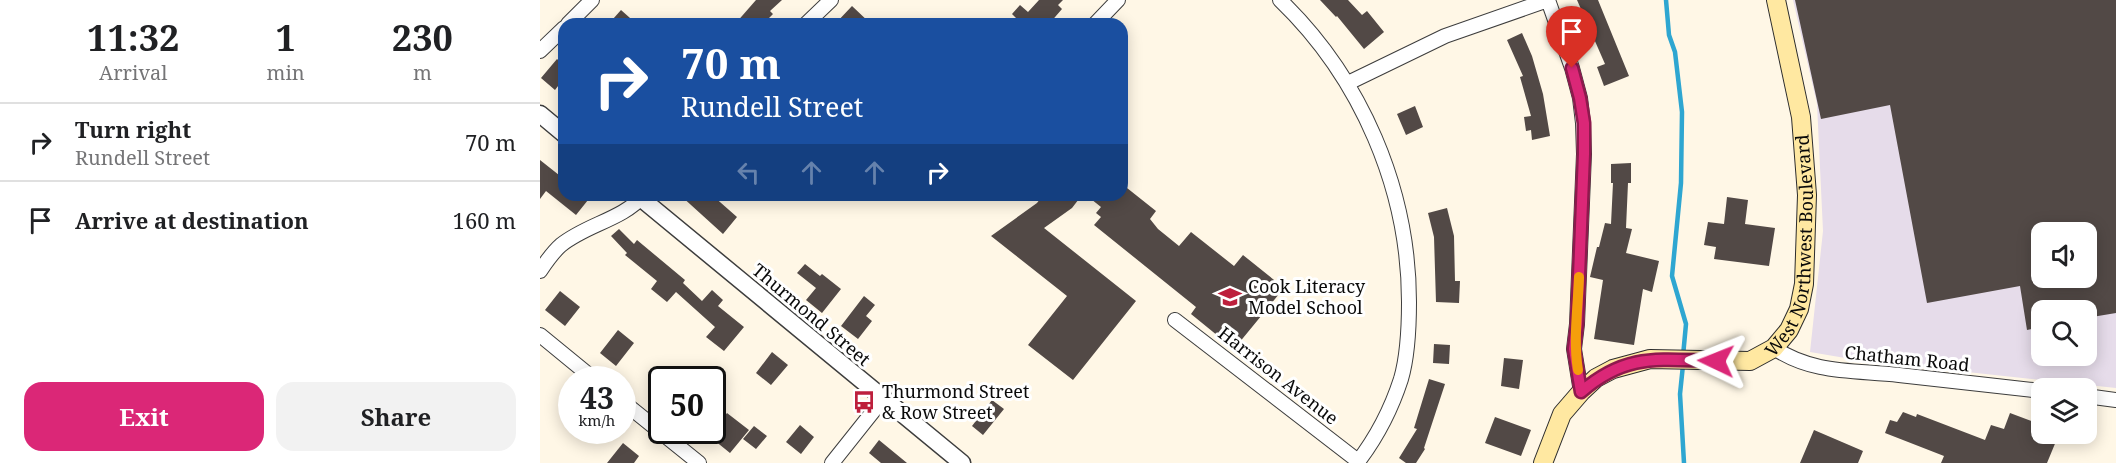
<!DOCTYPE html>
<html lang="en">
<head>
<meta charset="utf-8">
<style>
  :root { --surface:#fff; --page:#f2f2f2; --text:#202124; --muted:#757577; --line:#e0e0e0; --accent:#db2777 }
  body { margin:0; font-family:"Noto Serif",serif; background:var(--page); color:var(--text); height:100vh; display:flex; flex-direction:column; font-size:22px; white-space:nowrap }
  * { box-sizing:border-box; margin:0 }
  p { font-size:20px; color:var(--muted) }
  .icon { flex:none; width:33px; height:33px; fill:none; stroke:currentColor; stroke-width:2; stroke-linecap:round; stroke-linejoin:round }
  .map { position:relative; flex:1; overflow:hidden }
  .sheet { display:flex; flex-direction:column; background:var(--surface); width:540px }
  .sheet>* { flex:none }
  .banner { position:absolute; left:18px; top:18px; width:570px; height:183px; border-radius:18px; box-shadow:0 3px 15px #0003; background:#1a4fa0; color:#fff; overflow:hidden }
  .buttons { position:absolute; left:1491px; top:222px; display:grid; gap:12px }
  .buttons a { display:grid; place-items:center; width:66px; height:66px; border-radius:12px; background:var(--surface); box-shadow:0 3px 15px #0003; font-size:30px }
  .speed { position:absolute; left:18px; top:366px; display:flex; gap:12px; font-size:30px; font-weight:700; text-align:center }
  .speed>* { display:grid; place-content:center; width:78px; height:78px; border-radius:50%; background:var(--surface); box-shadow:0 3px 15px #0003; line-height:1 }
  .speed small { font-size:15px; font-weight:400 }
  .speed .limit { border:3px solid #111; border-radius:9px; background:#fff; color:#111 }
  .pin { position:absolute; display:grid; place-items:center; width:51px; height:51px; color:#fff; margin:-62px -26px; border-radius:50% 50% 50% 0; rotate:-45deg; box-shadow:0 0 6px #0007 }
  .pin .icon { rotate:45deg }
  .me { position:absolute; width:66px; margin:-33px; rotate:272deg; stroke-linejoin:round; filter:drop-shadow(0 0 4px #0008) }
  .turn { display:flex; align-items:center; gap:21px; height:126px; padding:0 24px; font-size:27px }
  .turn .icon { width:78px; height:78px; stroke-width:2.5 }
  .turn b { display:block; font-size:42px; line-height:51px }
  .lanes { display:flex; align-items:center; height:57px; padding:0 24px; background:#0003; justify-content:center; gap:30px; direction:ltr }
  .lanes .off { opacity:.35 }
  .eta { display:flex; justify-content:space-evenly; align-items:center; height:102px; text-align:center }
  .eta b { font-size:36px; font-weight:700; line-height:42px }
  .primary-button { display:flex; gap:12px; margin-top:auto; padding:12px 24px }
  .primary-button a { flex:1; height:69px; border-radius:18px; background:var(--accent); color:#fff; font-size:24px; font-weight:700; line-height:69px; text-align:center }
  .primary-button a+a { background:var(--page); color:var(--text) }
  ul { padding:0; list-style:none }
  li { display:flex; align-items:center; gap:18px; height:78px; padding:0 24px; border-top:2px solid var(--line) }
  li div { flex:1 }
  li b { display:block; font-size:22px }
  li em { font-style:normal }
  main { display:flex; flex:1; min-height:0 }
  .map>svg:first-child { display:block }
</style>
</head>
<body>
<main>
<section class="sheet">
<div class="eta">
<div><b>11:32</b><p>Arrival</p></div>
<div><b>1</b><p>min</p></div>
<div><b>230</b><p>m</p></div>
</div>
<ul>
<li><svg class="icon" aria-label="right" viewBox="0 0 24 24"><path d="M7 20v-9h11M14 6l5 5-5 5"/></svg><div><b>Turn right</b><p>Rundell Street</p></div><em>70 m</em></li>
<li><svg class="icon" aria-label="arrive" viewBox="0 0 24 24"><path d="M6 21V4h12l-3 4 3 4H6"/></svg><div><b>Arrive at destination</b></div><em>160 m</em></li>
</ul>
<div class="primary-button"><a>Exit</a><a>Share</a></div>
</section>
<div class="map">
<svg width="1576" height="463" viewBox="0 0 1576 463">
  <rect width="100%" height="100%" fill="#fff7e6"/>
  <path fill="#e6dcea" fill-rule="evenodd" d="M1253,0H1576V388L1317,360L1270,352L1283,231L1277,104ZM1502,232H1546V278H1502ZM1502,310H1546V356H1502Z"/>
  <g fill="none" stroke-linecap="round" stroke-linejoin="round">
    <path stroke="#2ea6d1" stroke-width="4.5" d="M1126,0L1129,35L1135,52L1142,112L1141,183L1132,276L1146,324L1143,356
      M1143,365L1140,394L1144,463"/>
  </g>
  <path fill="#524946" fill-rule="evenodd" d="M216,0H242L230,11L233,14L223,24H195Z
    M499,0H523L518,5L522,9L509,24H470L476,18L472,14L480,5L488,12Z
    M780,0H808L822,15L827,11L844,32L824,49L797,16L796,17Z
    M1037,0H1058L1089,76L1064,86L1057,67L1065,64Z
    M1255,0H1576V313L1546,318V310H1502V327L1487,330L1480,286L1387,303L1350,105L1281,119ZM1502,232H1546V278H1502Z
    M312,6L331,24H295Z
    M81,10L90,18L85,24H79L73,19Z
    M982,33L992,56L1003,94L1010,136L992,140L991,130L986,131L984,117L991,116L980,77L983,76L967,40Z
    M17,59L24,65V78L15,90L1,78Z
    M875,106L883,127L866,135L857,114Z
    M0,160L24,179V195H52L36,215L6,191L0,199Z
    M1091,163V183H1088L1086,228L1092,229L1086,253L1119,261L1112,292L1103,289L1094,345L1054,339L1063,280L1050,277L1057,247H1059L1065,223L1071,224L1073,183H1071V164Z
    M582,184L616,211L610,219L618,229L639,246L651,232L694,266L703,255L744,288L694,349L651,314L656,307L554,225L561,217L556,213L561,207L546,195H582Z
    M140,195H172L197,217L183,234Z
    M503,195H542L532,208L504,228L596,301L533,380L488,345L527,296L451,236L497,203Z
    M1187,197L1208,200L1205,224L1235,228L1229,266L1174,259L1176,247L1164,245L1168,222L1184,224Z
    M907,208L914,236L915,281H920L919,303L896,302L894,237L888,213Z
    M79,229L94,244L97,240L145,280L143,283L162,301L172,290L183,300L178,306L204,327L184,351L166,337L175,327L136,292L127,302L111,289L117,281L85,255L87,253L71,236Z
    M265,264L280,276L282,274L301,289L282,313L266,300L276,288L257,273Z
    M20,291L40,307L25,326L5,310Z
    M324,296L335,305L326,316L332,321L318,339L301,326Z
    M78,330L94,343L76,366L60,353Z
    M894,344L910,345L909,364L893,363Z
    M232,352L248,365L231,385L216,373Z
    M964,358L983,360L979,389L961,386Z
    M889,379L905,384L884,448L885,449L876,463H866L859,458L877,429L874,428Z
    M452,400L464,409L443,435L432,426Z
    M1363,412L1376,417L1377,414L1445,440L1451,425L1464,429L1470,413L1502,425V434H1519L1507,463H1401L1404,456L1345,433L1350,420L1357,422Z
    M187,413L209,430L190,453L169,436Z
    M955,417L991,430L981,456L945,443Z
    M260,425L274,437L261,454L246,442Z
    M214,426L227,436L216,449L203,439Z
    M1274,430L1323,451L1318,463H1260Z
    M339,440L367,463H341L329,453Z
    M83,443L99,456L94,463H67Z"/>
  <g fill="none" stroke-linecap="round" stroke-linejoin="round">
    <g stroke="#3d3d3d" stroke-width="16">
      <path id="minor" d="M740,0C821,78 869,189 869,302C869,327 868,355 861,379C851,410 837,437 817,463
        M1008,0L1032,68L1040,98L1043,123L1044,154L1037,324L1034,349L1041,392
        M28,24L52,0
        M266,24L291,0
        M555,24L578,0
        M0,51L24,28
        M808,83L905,36L1008,0
        M0,271C6,262 13,252 21,245C47,224 82,220 104,195
        M635,320L818,461
        M0,335L55,380
        M1234,348C1273,374 1313,370 1359,375C1406,380 1454,386 1502,391
        M1546,396L1576,400
        M82,401L159,463
        M292,463L343,399"/>
    </g>
    <g stroke="#3d3d3d" stroke-width="19">
      <path id="tertiary" d="M0,114L24,134
        M97,195L422,463"/>
    </g>
    <g stroke="#2c2c2c" stroke-width="20">
      <g id="secondary">
        <path id="s1" d="M1003,463L1022,414L1041,392L1056,378L1073,369L1110,359L1210,361L1234,348L1249,330L1259,309L1264,284L1267,195L1261,117L1236,0"/>
      </g>
    </g>
    <use href="#minor" stroke="#fff" stroke-width="14"/>
    <use href="#tertiary" stroke="#fff" stroke-width="16"/>
    <use href="#secondary" stroke="#ffe8a1" stroke-width="18"/>
  </g>
  <g fill="none" stroke-linecap="round" stroke-linejoin="round">
    <g stroke="#8e194d" stroke-width="15">
      <path id="route" d="M1032,68L1040,98L1044,123V154L1037,324L1034,349L1041,392C1087,352 1120,360 1176,361"/>
    </g>
    <use href="#route" stroke="#db2777" stroke-width="10"/>
    <path stroke="#f59e0b" stroke-width="10" d="M1038,370C1033,340 1038,308 1039,277"/>
  </g>
  <defs>
    <g id="school-bare" transform="scale(1.8)"><path d="M0-5L7-2L0 1L-7-2ZM-4 1L0 2.5L4 1V4Q0 6-4 4Z" fill="#bd1f3c" stroke="#fff" stroke-width="2.5" paint-order="stroke"/></g>
    <g id="bus-bare" transform="scale(1.8)"><path d="M-5-6H5V4H4V6H2V4H-2V6H-4V4H-5ZM-3.5-4V0h7V-4ZM-3.5 1.2v1.5H-2V1.2ZM2 1.2v1.5H3.5V1.2Z" fill="#bd1f3c" stroke="#fff" stroke-width="2.5" paint-order="stroke"/></g>
  </defs>
  <g fill-rule="evenodd">
    <use href="#school-bare" x="690" y="297"/>
    <use href="#bus-bare" x="324" y="402"/>
  </g>
  <g text-anchor="middle" stroke-width="6" stroke-linejoin="round" paint-order="stroke">
    <g font-size="18" fill="#0a0a0a" stroke="#fff">
      <text dy="6" stroke="none"><textPath href="#s1" startOffset="394">West Northwest Boulevard</textPath></text>
      <text transform="translate(271 315) rotate(40)" y="6">Thurmond Street</text>
      <text transform="translate(1367 359) rotate(6)" y="6">Chatham Road</text>
      <text transform="translate(738 376) rotate(38)" y="6">Harrison Avenue</text>
    </g>
    <g font-size="18" fill="#0a0a0a" stroke="#fff" text-anchor="start">
      <text x="708" y="293">Cook Literacy<tspan x="708" dy="21">Model School</tspan></text>
      <text x="342" y="398">Thurmond Street<tspan x="342" dy="21">&amp; Row Street</tspan></text>
    </g>
  </g>
</svg>
<div class="buttons">
<a><svg class="icon" aria-label="sound" viewBox="0 0 24 24"><path d="M4 9h4l5-4v14l-5-4H4zM17 9q2 3 0 6"/></svg></a>
<a><svg class="icon" aria-label="search" viewBox="0 0 24 24"><circle cx="10" cy="10" r="6"/><path d="M15 15l6 6"/></svg></a>
<a><svg class="icon" aria-label="layers" viewBox="0 0 24 24"><path d="M12 4l9 5-9 5-9-5zM3 14l9 5 9-5"/></svg></a>
</div>
<div class="speed"><div>43<small>km/h</small></div><div class="limit">50</div></div>
<div class="pin" style="left:1032px;top:68px;background:#d93025"><svg class="icon" aria-label="arrive" viewBox="0 0 24 24"><path d="M6 21V4h12l-3 4 3 4H6"/></svg></div>
<svg class="me" style="left:1176px;top:361px" viewBox="-20 -20 40 40"><path d="M0-17L14 15 0 8-14 15z" fill="#db2777" stroke="#fff" stroke-width="4"/></svg>
<div class="banner">
<div class="turn"><svg class="icon" aria-label="right" viewBox="0 0 24 24"><path d="M7 20v-9h11M14 6l5 5-5 5"/></svg><div><b>70 m</b>Rundell Street</div></div>
<div class="lanes"><svg class="icon off" aria-label="left" viewBox="0 0 24 24"><path d="M17 20v-9H6M10 6l-5 5 5 5"/></svg><svg class="icon off" aria-label="ahead" viewBox="0 0 24 24"><path d="M12 20V5M6 11l6-6 6 6"/></svg><svg class="icon off" aria-label="ahead" viewBox="0 0 24 24"><path d="M12 20V5M6 11l6-6 6 6"/></svg><svg class="icon" aria-label="right" viewBox="0 0 24 24"><path d="M7 20v-9h11M14 6l5 5-5 5"/></svg></div>
</div>
</div>
</main>
</body>
</html>
